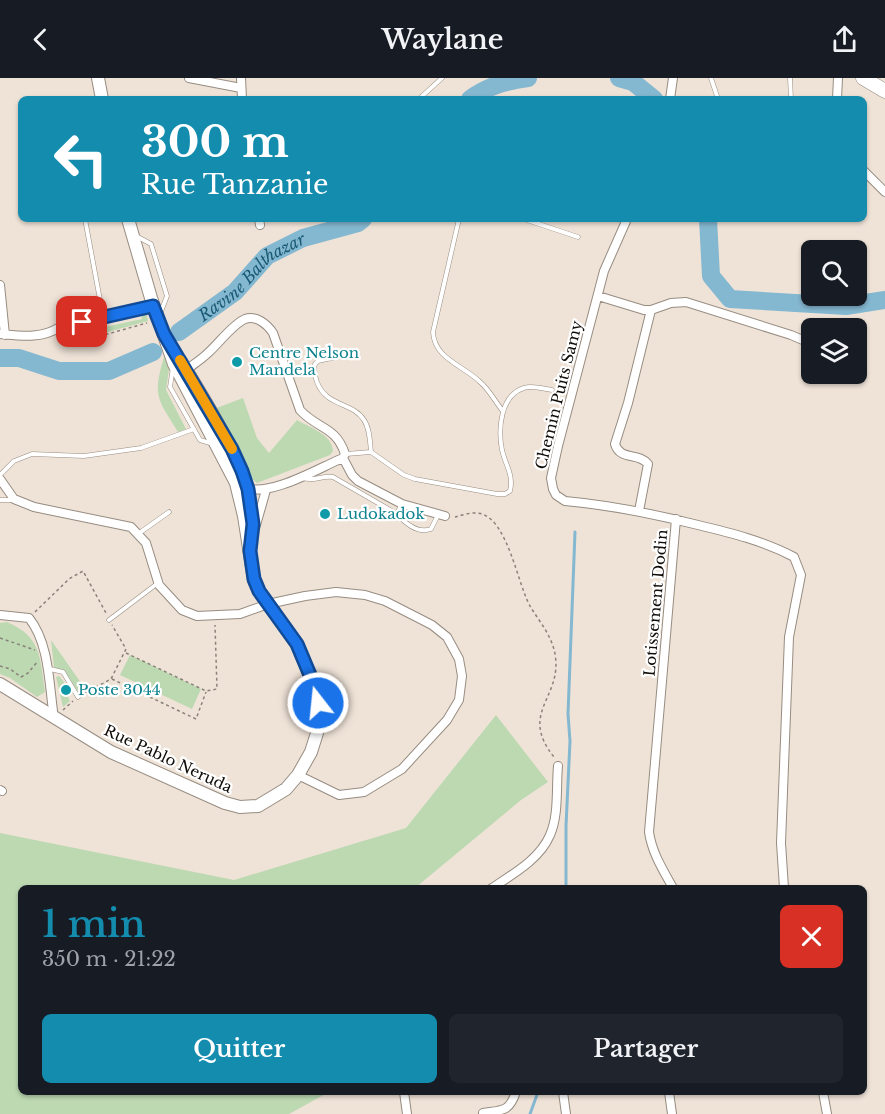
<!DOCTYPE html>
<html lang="fr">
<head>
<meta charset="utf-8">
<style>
  :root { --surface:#171b24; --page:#20242c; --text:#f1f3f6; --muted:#9ea1a6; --accent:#138cae }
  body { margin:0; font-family:"Libre Baskerville",serif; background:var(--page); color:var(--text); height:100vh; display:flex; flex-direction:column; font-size:22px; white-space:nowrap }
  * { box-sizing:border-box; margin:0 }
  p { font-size:20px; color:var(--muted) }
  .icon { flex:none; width:33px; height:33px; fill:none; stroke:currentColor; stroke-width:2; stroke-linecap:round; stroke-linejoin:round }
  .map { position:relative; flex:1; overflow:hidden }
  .details { position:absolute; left:18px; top:807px; width:849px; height:210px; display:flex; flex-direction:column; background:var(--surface); border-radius:9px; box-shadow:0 2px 4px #0004 }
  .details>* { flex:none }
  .guide { position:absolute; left:18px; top:18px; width:849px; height:126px; border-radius:9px; box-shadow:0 2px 4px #0004; background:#138cae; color:#fff; overflow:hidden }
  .controls { position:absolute; left:801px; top:162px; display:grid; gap:12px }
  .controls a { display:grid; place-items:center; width:66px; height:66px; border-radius:9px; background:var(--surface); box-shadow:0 2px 4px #0004; font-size:30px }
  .pin { position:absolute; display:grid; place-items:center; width:51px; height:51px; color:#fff; margin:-26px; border-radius:12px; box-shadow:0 3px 9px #0006 }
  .me { position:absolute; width:66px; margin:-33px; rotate:344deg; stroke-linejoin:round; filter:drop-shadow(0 0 4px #0008) }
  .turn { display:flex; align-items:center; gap:21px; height:126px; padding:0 24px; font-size:27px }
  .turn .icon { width:78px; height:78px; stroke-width:2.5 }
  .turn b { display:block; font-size:42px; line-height:51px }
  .round { display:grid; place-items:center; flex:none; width:63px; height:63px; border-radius:9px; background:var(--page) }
  .overview { display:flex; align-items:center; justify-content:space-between; height:102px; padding:0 24px }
  h1 { font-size:36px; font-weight:600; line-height:45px; color:var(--accent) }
  .cta { display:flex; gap:12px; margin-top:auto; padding:12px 24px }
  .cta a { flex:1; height:69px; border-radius:9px; background:var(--accent); color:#fff; font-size:24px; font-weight:600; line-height:69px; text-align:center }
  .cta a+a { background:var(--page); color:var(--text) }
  header { display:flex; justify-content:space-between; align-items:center; height:78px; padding:0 24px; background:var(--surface); font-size:27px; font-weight:600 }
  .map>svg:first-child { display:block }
</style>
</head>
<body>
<header><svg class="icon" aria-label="back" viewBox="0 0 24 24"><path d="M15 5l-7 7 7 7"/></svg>Waylane<svg class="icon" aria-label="share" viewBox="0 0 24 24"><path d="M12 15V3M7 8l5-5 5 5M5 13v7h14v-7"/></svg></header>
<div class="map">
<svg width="885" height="1036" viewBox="0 0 885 1036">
  <rect width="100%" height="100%" fill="#efe3d7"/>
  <path fill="#bcd9b2" d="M146,233L148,243L93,258L60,257L59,253L71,250L72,256L142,241L141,234Z
    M164,279L169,291L166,312L186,351L178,354C158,321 152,319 164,279Z
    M243,320L257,360L269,375L297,342C310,350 332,356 333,373L330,377L257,405C245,397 223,347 214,331Z
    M7,544C42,559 40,580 45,614L37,619L10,600L0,596V545Z
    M51,562L86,612L79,615L66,595L54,589Z
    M130,577L201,611L192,631L120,597Z
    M59,598L72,614L68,619L70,623L63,629L56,599Z
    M496,637L548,704L521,722L415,810H21V1014H329L289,1036H0V755L234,802L406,750Z"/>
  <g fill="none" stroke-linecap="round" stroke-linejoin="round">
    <path stroke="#84b7d0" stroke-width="3" d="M566,810V748L570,663L568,636L575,454
      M530,1036L538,1014"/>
    <g stroke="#84b7d0" stroke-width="18">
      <path d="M619,0L633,4L654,21"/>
      <path d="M470,21C488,8 506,3 528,0"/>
      <path d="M708,141L711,198L730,221L846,228L885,222"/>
      <path id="s1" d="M179,254L235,214L267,178L303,160L358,145L363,141"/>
      <path d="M0,280H19L59,293H109L153,274"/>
    </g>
    <g stroke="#978c81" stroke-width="5">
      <path id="service" d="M711,0L718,21
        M790,0L791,21
        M419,21L442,0
        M85,141L103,238
        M459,141L433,254C434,280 462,287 479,303C489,311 494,322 502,332
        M524,141L578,159
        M138,159L151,166L167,218L160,236
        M341,278L318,283L315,286C313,293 315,298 317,304C326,329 353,324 364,342C370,351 370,364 371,374
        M173,289L170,309L200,362L210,365
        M346,376L371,374L404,397L415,401L497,416H505L510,413C514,397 505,386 502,372C498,352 500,317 524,310C532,307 544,311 552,312
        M0,397L14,383L32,376L84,378L141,370L194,351
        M303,400C313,404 323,397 333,399L397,436L401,427
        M0,422H13
        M397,436C406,446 418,456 431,451L438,437
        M138,456L169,434
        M109,542L158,505
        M50,591L63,594L78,619"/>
    </g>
    <g stroke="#978c81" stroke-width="10">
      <path id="minor" d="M189,0L241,10
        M241,0L242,21
        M670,21L673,0
        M837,21L838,0
        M864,93L885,114
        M259,141L260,147
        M627,141L604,193L558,368L551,400L553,411L556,417L565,423C610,427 654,436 698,447C731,455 764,463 794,479L801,497L789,559L781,765L784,810
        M0,207L5,257
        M598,218L644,232H651L671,225L686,224L791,257L812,266
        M0,256C22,258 41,261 60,249L153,228
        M186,292C194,286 202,281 209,274C219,265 233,246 245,241C256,237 267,246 273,255L300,332C317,351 336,348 345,376L343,380L336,383C314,393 266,420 244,409
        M343,380L352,397L358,403L402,426L445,438
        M0,401L14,421L34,429L131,449L146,465L159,507L182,532L197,538L240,536L268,526L305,518L336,514L365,517L385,523L432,547L447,559L459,581L462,598L459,622L447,642L402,691L364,714L339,717L298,697
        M639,433L648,386C639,374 620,383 615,366L628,325L651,232
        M254,454L266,412
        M0,537L29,540C50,566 49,609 54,640
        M0,712L2,713
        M492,810C513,796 540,781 550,757C559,737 556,710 558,688
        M673,810C663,792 652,775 649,754L676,441
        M404,1014L407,1036
        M563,1014L566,1036
        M669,1014L672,1036
        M823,1014L827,1036
        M483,1035C503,1032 509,1034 516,1014"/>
    </g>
    <g stroke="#978c81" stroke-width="14">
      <path id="secondary" d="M98,0L102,21
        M180,282C213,336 245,383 253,446
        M0,606L111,674L225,725L240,729L258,728L286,711L298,697L311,674L317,655L318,625L310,597L297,566L259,513L254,502L244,438L236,405L174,286L151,220L128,141"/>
    </g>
    <g stroke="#978c81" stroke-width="15">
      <path id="primary" d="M863,0L885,13"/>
    </g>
    <path stroke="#8a8179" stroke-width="1.5" stroke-dasharray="3 3" stroke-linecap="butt" d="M64,259L93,260L147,245
      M455,439C463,437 473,433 482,436C508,444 518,507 530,528C539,543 552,558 555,576C563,620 518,634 554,679
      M35,534L69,501L83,493L106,535
      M0,560L35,572
      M126,575L206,613L217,611L215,547
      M0,588L10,591L21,599L28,595L38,583
      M112,601L196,641L206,614
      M131,609L134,604
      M85,615L111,601L126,571L112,547
      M63,632L73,623"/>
    <use href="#service" stroke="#fff" stroke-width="4"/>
    <use href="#minor" stroke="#fff" stroke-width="8"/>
    <use href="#secondary" stroke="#fff" stroke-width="12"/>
    <use href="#primary" stroke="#fff" stroke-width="14"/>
  </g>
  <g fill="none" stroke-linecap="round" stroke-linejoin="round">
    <g stroke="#114b97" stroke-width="15">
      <path id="route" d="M82,244L153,228L164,256L232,371L242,393L248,411L253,446L250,473L254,501L259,513L297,566L310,597L318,625"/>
    </g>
    <use href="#route" stroke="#1a73e8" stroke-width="10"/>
    <path stroke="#f59e0b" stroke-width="10" d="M180,282L232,371"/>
  </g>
  <g fill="#0f9aa8" stroke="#fff" stroke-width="2">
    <circle cx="237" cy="284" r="6"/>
    <circle cx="325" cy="436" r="6"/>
    <circle cx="66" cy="612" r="6"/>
  </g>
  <g text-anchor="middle" stroke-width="4.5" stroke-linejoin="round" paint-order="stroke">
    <g font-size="15" fill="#0d838f" stroke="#fff" text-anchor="start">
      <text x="249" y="280">Centre Nelson<tspan x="249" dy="17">Mandela</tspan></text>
      <text x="337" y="441">Ludokadok</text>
      <text x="78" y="617">Poste 3044</text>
    </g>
    <g font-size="15" fill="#100c08" stroke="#fff">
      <text transform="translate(559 317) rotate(-76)" y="5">Chemin Puits Samy</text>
      <text transform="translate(656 525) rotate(-85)" y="5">Lotissement Dodin</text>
      <text transform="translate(168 681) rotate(25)" y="5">Rue Pablo Neruda</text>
    </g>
    <g font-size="16" font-style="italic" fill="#1a5a74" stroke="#fff">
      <text dy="6" stroke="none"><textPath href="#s1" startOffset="92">Ravine Balthazar</textPath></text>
    </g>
  </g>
</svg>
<div class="controls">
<a><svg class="icon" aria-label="search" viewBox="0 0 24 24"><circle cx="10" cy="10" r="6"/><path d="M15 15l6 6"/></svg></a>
<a><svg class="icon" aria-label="layers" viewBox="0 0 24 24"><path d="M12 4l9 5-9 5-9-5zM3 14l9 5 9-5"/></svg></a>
</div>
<div class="pin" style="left:82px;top:244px;background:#d93025"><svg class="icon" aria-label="arrive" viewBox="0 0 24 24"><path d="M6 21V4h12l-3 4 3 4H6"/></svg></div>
<svg class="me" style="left:318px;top:625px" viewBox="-20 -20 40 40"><circle r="17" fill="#1a73e8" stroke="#fff" stroke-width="3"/><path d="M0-11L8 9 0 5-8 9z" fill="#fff"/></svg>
<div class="guide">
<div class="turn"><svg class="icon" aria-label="left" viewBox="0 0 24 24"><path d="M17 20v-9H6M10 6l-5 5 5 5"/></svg><div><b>300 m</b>Rue Tanzanie</div></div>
</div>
<section class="details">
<div class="overview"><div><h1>1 min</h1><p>350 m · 21:22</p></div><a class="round" style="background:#d93025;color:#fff"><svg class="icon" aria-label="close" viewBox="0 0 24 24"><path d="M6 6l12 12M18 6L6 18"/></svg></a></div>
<div class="cta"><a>Quitter</a><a>Partager</a></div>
</section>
</div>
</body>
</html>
